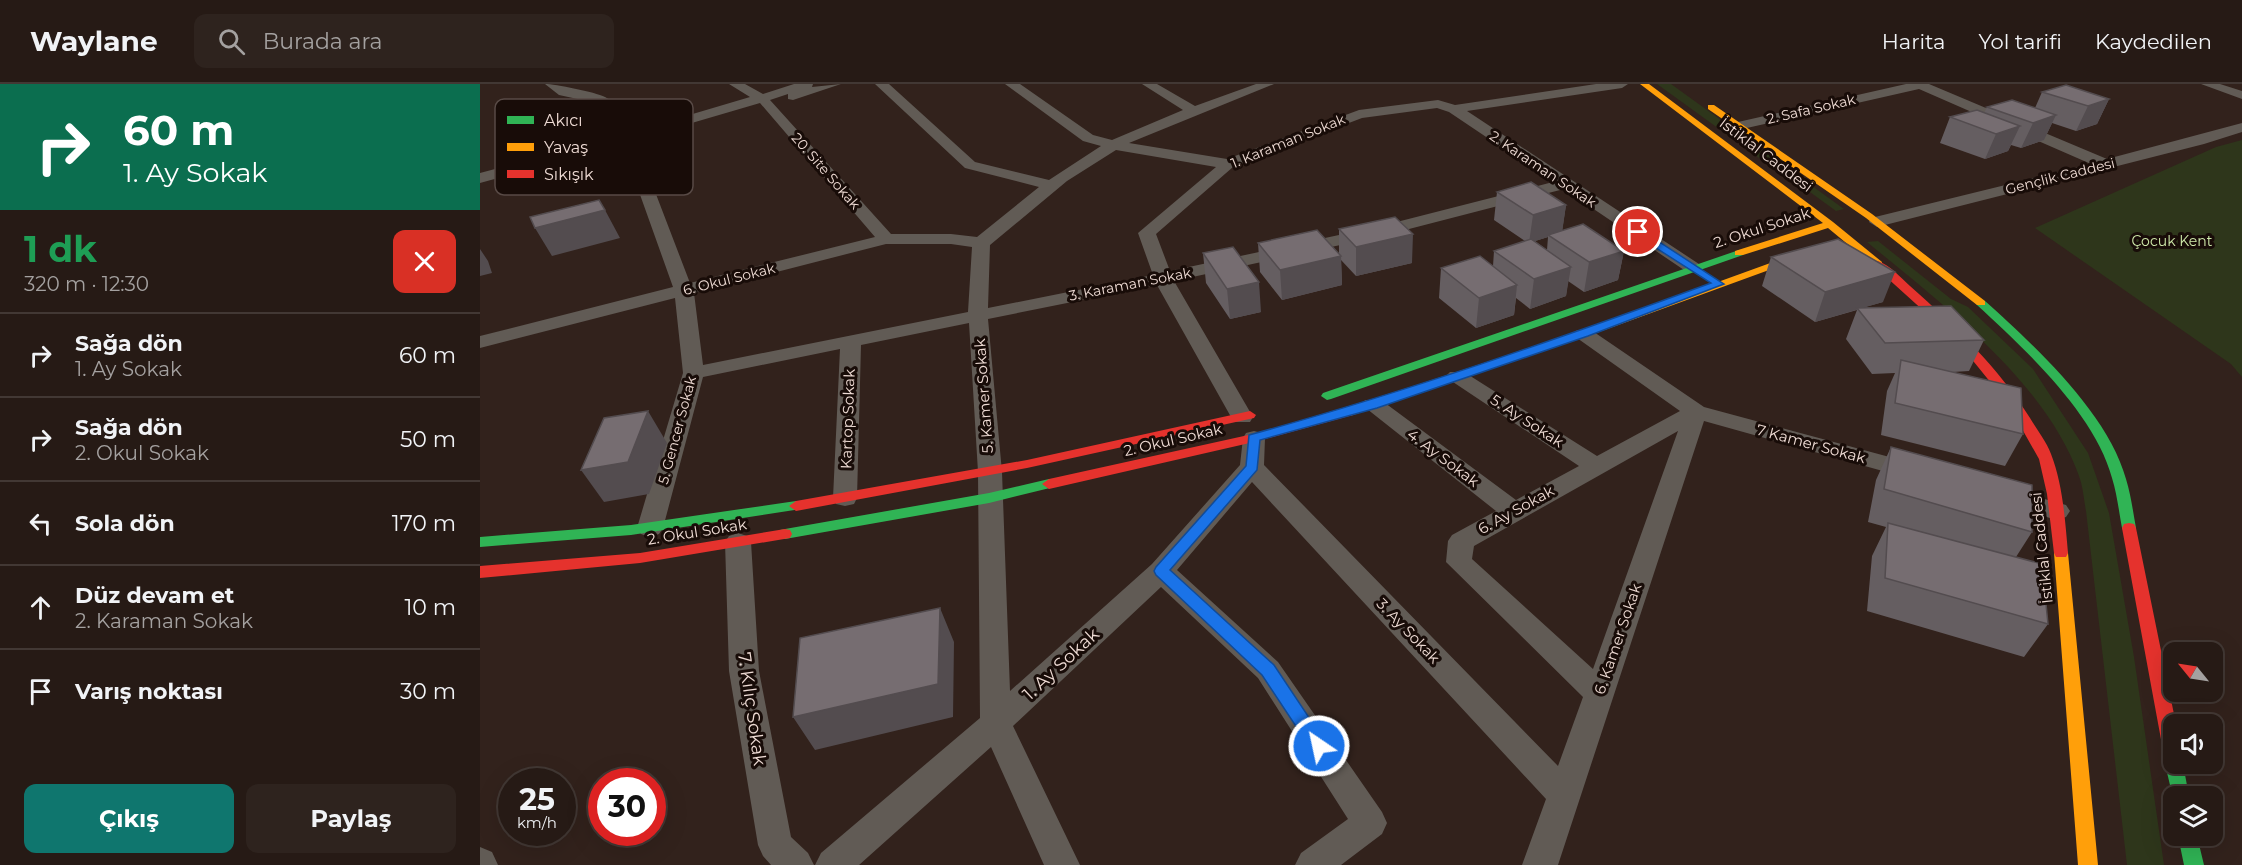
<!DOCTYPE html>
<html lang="tr">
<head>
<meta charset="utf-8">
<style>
  :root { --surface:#261a15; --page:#2e231e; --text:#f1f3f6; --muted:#a4a1a0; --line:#423834; --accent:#0f766e }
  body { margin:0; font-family:Montserrat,sans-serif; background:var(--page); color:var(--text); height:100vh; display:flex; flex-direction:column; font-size:22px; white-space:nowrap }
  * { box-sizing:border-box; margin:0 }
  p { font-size:20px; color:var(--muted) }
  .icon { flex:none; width:33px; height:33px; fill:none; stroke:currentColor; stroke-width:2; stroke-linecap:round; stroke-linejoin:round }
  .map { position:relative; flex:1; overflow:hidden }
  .panel { display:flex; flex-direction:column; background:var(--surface); width:480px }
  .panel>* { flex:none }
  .banner { background:#0b6e4f; color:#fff; overflow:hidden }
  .needle { width:39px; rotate:300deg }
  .fabs { position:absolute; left:1683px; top:558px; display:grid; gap:12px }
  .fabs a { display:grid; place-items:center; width:60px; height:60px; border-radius:12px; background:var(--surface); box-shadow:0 6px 24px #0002,0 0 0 2px var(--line); font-size:30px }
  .speed { position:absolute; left:18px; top:684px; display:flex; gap:12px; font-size:30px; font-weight:700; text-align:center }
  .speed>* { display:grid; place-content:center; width:78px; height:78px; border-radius:50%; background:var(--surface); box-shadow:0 6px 24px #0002,0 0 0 2px var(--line); line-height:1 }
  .speed small { font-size:15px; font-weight:400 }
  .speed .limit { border:9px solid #d22; background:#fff; color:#111 }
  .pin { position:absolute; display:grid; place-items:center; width:51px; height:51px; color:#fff; margin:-26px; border:3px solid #fff; border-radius:50%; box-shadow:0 2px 6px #0007 }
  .me { position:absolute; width:66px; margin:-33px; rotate:326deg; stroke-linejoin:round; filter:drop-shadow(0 0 4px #0008) }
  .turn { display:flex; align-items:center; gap:21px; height:126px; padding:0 24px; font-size:27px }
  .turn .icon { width:78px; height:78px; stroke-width:2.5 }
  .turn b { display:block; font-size:42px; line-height:51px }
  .round { display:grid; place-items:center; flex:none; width:63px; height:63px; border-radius:12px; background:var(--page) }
  .summary { display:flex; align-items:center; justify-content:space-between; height:102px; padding:0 24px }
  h1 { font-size:36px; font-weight:700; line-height:45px; color:#1e9e55 }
  .cta { display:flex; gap:12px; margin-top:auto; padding:12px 24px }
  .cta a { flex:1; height:69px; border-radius:12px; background:var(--accent); color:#fff; font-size:24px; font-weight:700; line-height:69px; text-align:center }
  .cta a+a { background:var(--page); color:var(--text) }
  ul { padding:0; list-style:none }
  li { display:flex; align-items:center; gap:18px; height:84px; padding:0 24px; border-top:2px solid var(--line) }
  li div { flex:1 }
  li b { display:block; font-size:22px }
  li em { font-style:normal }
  header { display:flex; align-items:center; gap:36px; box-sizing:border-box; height:84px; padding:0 30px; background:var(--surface); border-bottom:2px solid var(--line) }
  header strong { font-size:28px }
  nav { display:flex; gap:33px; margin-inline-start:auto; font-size:21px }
  .search { width:420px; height:54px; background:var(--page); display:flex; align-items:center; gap:15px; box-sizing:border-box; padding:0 21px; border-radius:12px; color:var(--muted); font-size:22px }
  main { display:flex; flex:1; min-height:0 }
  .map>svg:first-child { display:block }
</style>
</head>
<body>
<header>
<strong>Waylane</strong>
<div class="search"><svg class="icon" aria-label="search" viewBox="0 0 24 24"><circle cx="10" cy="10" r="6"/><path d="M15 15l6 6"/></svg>Burada ara</div>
<nav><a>Harita</a><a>Yol tarifi</a><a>Kaydedilen</a></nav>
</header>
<main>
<section class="panel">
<div class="banner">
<div class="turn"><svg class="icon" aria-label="right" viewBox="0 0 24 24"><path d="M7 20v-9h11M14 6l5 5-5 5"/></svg><div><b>60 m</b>1. Ay Sokak</div></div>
</div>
<div class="summary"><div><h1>1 dk</h1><p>320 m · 12:30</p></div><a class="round" style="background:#d93025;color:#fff"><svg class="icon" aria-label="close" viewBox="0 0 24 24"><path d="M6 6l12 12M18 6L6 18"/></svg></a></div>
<ul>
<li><svg class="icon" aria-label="right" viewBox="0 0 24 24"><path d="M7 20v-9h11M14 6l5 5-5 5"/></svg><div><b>Sağa dön</b><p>1. Ay Sokak</p></div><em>60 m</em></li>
<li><svg class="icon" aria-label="right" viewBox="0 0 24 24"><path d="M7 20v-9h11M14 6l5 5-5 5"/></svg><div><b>Sağa dön</b><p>2. Okul Sokak</p></div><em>50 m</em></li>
<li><svg class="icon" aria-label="left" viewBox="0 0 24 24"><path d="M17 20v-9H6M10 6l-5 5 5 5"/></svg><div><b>Sola dön</b></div><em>170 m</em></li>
<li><svg class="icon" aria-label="ahead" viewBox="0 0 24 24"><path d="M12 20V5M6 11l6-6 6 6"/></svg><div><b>Düz devam et</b><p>2. Karaman Sokak</p></div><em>10 m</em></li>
<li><svg class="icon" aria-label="arrive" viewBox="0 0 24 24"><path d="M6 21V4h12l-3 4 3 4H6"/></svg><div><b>Varış noktası</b></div><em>30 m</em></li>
</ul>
<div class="cta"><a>Çıkış</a><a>Paylaş</a></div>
</section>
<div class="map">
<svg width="1762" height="781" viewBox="0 0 1762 781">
  <rect width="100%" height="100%" fill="#32221c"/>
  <path fill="#2e361b" d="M1177,0H1191L1364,125L1356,127L1312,95L1304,92Z
    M1762,56V293L1751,280L1555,144L1736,63Z
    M1398,157L1471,215L1488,223L1553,285L1608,369L1629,429L1654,573L1684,781H1647L1606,427C1604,416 1603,403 1599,392C1565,297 1462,220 1387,158Z"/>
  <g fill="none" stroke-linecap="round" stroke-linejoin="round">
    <path fill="#615b55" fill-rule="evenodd" d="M65,0C75,0 115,8 125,13C138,19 152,35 162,45L270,13L249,0H265L283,10L314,0H333L332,3L361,0L313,16L308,15V10L290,16L411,150H471L497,153L559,103L485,84L395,0H409L495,78L569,96L621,62L603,57L525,0H540L613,51L632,56L703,26L662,0H677L715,22L776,0H794L649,59L747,75L879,26L958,16L975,21L1116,0H1148L1142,4L987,27L1219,180L1222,184L1219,188H1207L1084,105L902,152L694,197L773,333L770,338H754L751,333L677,201L508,235L522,388L530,607L672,480L760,381L763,354L766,349L774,347L782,349L785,354L784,381L1078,682L1103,613L966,478L968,457L972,451L1016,427L882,321L885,316H901L1036,416L1099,382L970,296L966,292L970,288H984L1117,372L1200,327L1097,254L1094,250L1097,246H1111L1224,323L1443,382L1447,388L1443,394L1435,396L1224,337L1078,781H1042L1066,715L772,398L697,486L798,578L902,728L907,739L902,750L861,781H815L821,769L868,735L778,594L681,503L533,642L600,781H564L511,663L379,781H335L341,769L500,634L498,388L489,239L381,261L377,414L374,420L365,422L356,420L353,414L360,265L223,293L183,444L179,450L170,453L161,450L157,444L203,289L195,214L0,264V252L193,203L158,105L134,62L0,99V89L137,52L147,46L116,19L79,11ZM280,19L395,153L210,199L174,105L147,58ZM957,24L969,28L1073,98L901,142L690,187L676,150L753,83L882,34ZM636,66L736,83L658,149L673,191L508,224L510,161L587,97ZM406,160H471L492,163L488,228L223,281L214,209ZM1198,347L1113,585L992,475L994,462Z
      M1426,0H1449L1627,75L1762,39V48L1724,60L1397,143L1389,138L1391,134L1611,80L1439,5L1258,46L1251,42L1258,38Z
      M1721,0H1740L1762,7V15Z
      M1521,403L1586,421L1590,427L1586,433L1577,436L1512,417L1509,411L1512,405Z
      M258,449L267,452L271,458L279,587L311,753L328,769L334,781H291L283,772L278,761L249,587L245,458L249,452Z
      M0,763L12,768L18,781H0Z"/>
    <path fill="#30b455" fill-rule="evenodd" d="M1259,166L1264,169L1263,171L851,315L847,316L841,312L843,309Z
      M1501,216L1505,217C1554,261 1628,329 1646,395C1651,411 1653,428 1656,444L1654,448H1644L1642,444C1639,428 1637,410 1632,394C1615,330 1545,265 1497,221L1496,219Z
      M569,395L574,397L576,400L574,403L509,419L305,455L300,454L298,450L300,446L305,445L509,409Z
      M316,417L321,419L323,422L321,425L151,451L0,463V453L151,441Z
      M1694,672V680H1703L1709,712H1694V718L1685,680L1688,674Z
      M1698,752H1717L1724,781H1704Z"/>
    <path fill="#ff9f0a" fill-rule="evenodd" d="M1160,0H1169L1353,138L1402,178V182H1394L1348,144L1263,171H1255V167L1343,139Z
      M1228,21H1234L1392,130L1505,217V221H1497L1386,134L1228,25Z
      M1329,165L1333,166V170L1108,252L873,331L869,332L863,328L865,325L1100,248Z
      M1581,464L1586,465L1588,469L1618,781H1598L1574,469L1576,465Z"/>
    <path fill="#e5322d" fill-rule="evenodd" d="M1398,177C1410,181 1421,194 1430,202C1475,242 1518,283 1550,334C1557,346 1566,357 1571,370C1583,401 1585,436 1588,469L1586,473H1576L1574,469L1567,410L1559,375L1528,320L1477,257L1394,182V178Z
      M869,324L875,328L873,331L774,358L569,405L562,400L569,395L773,350Z
      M770,327L776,331L774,334L547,384L316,427L309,422L316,417L547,376Z
      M1649,439L1654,440L1656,444L1696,640H1694V680H1702L1700,683L1694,685L1688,683L1685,677L1642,444L1644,440Z
      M305,445L310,446L312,450L310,454L160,479L0,494V482L160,469Z"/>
  </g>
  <path fill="#655e61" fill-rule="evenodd" d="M1562,8L1629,15L1617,40L1596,47L1572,39L1564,56L1541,64L1531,61L1528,67L1505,75L1460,59L1470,33L1504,29L1507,23L1555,24Z
    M1017,108L1086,121L1082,147L1144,167L1138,196L1104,208L1088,197L1086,212L1050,225L1036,214L1034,231L996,244L959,214L961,184L1013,182L1014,167L1045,157L1014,136ZM1068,153L1067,166L1055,157Z
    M859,145L932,179L876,192L861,176L862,201L802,216L780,188L778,159L859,170Z
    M723,169L781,228L750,235L726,199Z
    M1291,173L1403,218L1381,224L1504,256L1489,287L1473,288L1543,350L1525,382L1401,351L1407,307L1415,289L1392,290L1366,255L1377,226L1335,238L1282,202Z
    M1411,363L1552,448L1536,473L1568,540L1544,573L1387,527L1392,472L1406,443L1388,438L1396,396Z"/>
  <path fill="#534c4f" d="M1629,15L1617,40L1596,47L1608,22Z
    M1576,31L1564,56L1541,64L1553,39Z
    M1540,42L1528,67L1505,75L1516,50Z
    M1086,121L1082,149L1068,151V153L1049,159L1053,131Z
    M125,126L140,154L72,172L55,144Z
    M933,150L932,179L876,192V163Z
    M0,165L8,177L12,189L0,192Z
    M1144,167L1138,196L1104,208L1109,178Z
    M861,172L862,201L802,216L800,186Z
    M1091,183L1086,212L1050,225L1054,195Z
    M1415,188L1403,218L1335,238L1345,208Z
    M779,198L781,228L750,235L747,205Z
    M1037,201L1034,231L996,244L999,214Z
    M168,327L187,359L169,410L124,418L101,386Z
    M460,524L474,558L473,633L335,666L313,633Z"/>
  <path fill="#766d71" stroke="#534c4f" stroke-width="1.5" d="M1586,1L1629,15L1608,22L1562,8Z
    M1532,16L1576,31L1553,39L1507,23Z
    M1497,26L1540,42L1516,50L1470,33Z
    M1051,98L1086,121L1053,131L1017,108Z
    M119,116L125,126L55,144L50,133Z
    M915,133L933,150L876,163L859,145Z
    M1103,140L1144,167L1109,178L1068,151Z
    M837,146L861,172L800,186L778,159Z
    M1051,155L1091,183L1054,195L1014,167Z
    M1358,155L1415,188L1345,208L1291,173Z
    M753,163L779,198L747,205L723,169Z
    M1000,172L1037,201L999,214L961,184Z
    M1471,222L1504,256L1405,259L1377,224Z
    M1421,276L1541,304L1543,350L1415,319Z
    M168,327L148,378L101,386L124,334Z
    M1411,363L1552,401V448L1404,405Z
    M1408,439L1562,480L1568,540L1405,494Z
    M460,524L458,600L313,633L320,554Z"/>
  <path fill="#1a73e8" stroke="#114b97" stroke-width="1.5" d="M1154,146H1161L1244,200L1108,252L897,324L780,356L777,386L690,486L794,581L848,662L845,668L839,670L833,668L782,591L676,491L674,487L676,483L766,382L769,351C926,308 1078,255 1231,199L1154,150Z"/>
  <g text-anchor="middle" stroke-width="6" stroke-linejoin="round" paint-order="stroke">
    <g font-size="14" fill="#efdcd5" stroke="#180c08">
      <text transform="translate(1331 25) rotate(-13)" y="5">2. Safa Sokak</text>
      <text transform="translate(808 57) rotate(-22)" y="5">1. Karaman Sokak</text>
      <text transform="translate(1063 85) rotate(34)" y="5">2. Karaman Sokak</text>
      <text transform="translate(346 87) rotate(49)" y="5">20. Site Sokak</text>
      <text transform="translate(1580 92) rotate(-14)" y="5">Gençlik Caddesi</text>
      <text transform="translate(249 195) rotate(-14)" y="5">6. Okul Sokak</text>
      <text transform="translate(650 200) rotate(-11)" y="5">3. Karaman Sokak</text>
      <text transform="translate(197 346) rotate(-75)" y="5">5. Gencer Sokak</text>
    </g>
    <g font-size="14" fill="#d0ebab" stroke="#180c08">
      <text x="1692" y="162">Çocuk Kent</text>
    </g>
    <g font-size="15" fill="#efdcd5" stroke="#180c08">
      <text transform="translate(1286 71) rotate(37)" y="5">İstiklal Caddesi</text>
      <text transform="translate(1282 144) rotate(-18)" y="5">2. Okul Sokak</text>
      <text transform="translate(504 312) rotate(-94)" y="5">5. Kamer Sokak</text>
      <text transform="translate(368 335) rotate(-88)" y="5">Kartop Sokak</text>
      <text transform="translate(1047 337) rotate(33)" y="5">5. Ay Sokak</text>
      <text transform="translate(693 356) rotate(-13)" y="5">2. Okul Sokak</text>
      <text transform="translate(1331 360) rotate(15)" y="5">7 Kamer Sokak</text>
      <text transform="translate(963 374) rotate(37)" y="5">4. Ay Sokak</text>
      <text transform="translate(1036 426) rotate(-29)" y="5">6. Ay Sokak</text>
      <text transform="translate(217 448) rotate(-9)" y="5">2. Okul Sokak</text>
      <text transform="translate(1562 464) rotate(-96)" y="5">İstiklal Caddesi</text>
      <text transform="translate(928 547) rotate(46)" y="5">3. Ay Sokak</text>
      <text transform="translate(1138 555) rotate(-71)" y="5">6. Kamer Sokak</text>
    </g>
    <g font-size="18" fill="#efdcd5" stroke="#180c08">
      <text transform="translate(581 580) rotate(-43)" y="6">1. Ay Sokak</text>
      <text transform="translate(272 625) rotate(82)" y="6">7. Kılıç Sokak</text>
    </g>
  </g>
  <rect x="15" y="15" width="198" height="96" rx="9" fill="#180c08" stroke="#584a46" stroke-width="1.5"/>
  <rect x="27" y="32" width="27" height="8" fill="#30b455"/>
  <rect x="27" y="59" width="27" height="8" fill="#ff9f0a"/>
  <rect x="27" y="86" width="27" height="8" fill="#e5322d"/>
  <g font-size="16" fill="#efdcd5">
    <text x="64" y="42">Akıcı</text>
    <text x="64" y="69">Yavaş</text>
    <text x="64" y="96">Sıkışık</text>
  </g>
</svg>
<div class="fabs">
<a><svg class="needle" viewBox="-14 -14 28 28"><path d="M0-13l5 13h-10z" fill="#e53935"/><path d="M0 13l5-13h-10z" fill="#a4a1a0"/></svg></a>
<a><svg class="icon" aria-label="sound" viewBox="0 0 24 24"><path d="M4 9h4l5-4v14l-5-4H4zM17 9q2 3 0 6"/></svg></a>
<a><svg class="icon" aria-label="layers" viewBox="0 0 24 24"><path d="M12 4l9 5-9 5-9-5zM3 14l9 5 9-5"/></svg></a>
</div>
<div class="speed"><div>25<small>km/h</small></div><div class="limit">30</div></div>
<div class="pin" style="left:1158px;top:148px;background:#d93025"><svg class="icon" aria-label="arrive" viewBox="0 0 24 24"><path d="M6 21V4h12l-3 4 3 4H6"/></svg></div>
<svg class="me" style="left:839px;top:662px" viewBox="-20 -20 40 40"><circle r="17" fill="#1a73e8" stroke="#fff" stroke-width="3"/><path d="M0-11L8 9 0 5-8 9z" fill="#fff"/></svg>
</div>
</main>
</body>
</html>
